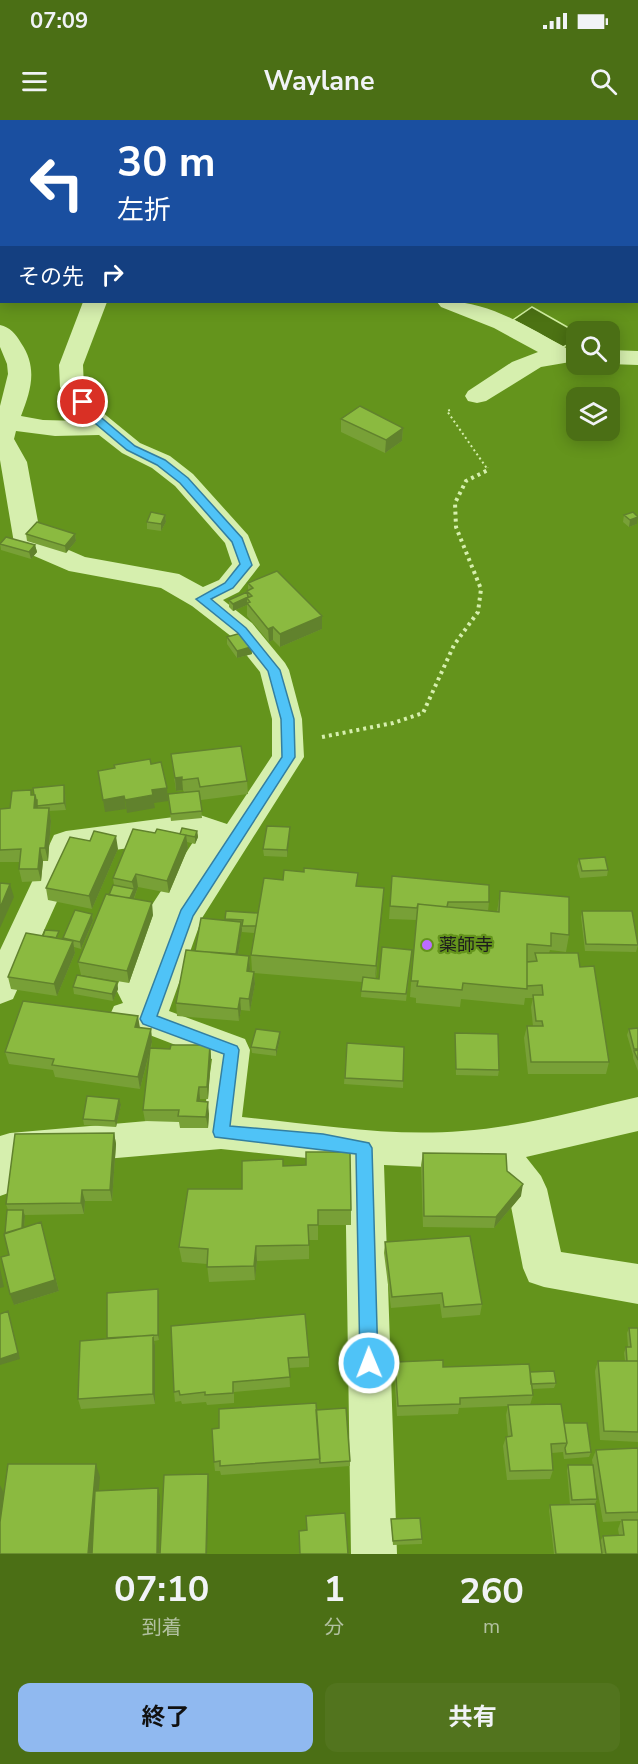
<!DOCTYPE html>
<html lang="ja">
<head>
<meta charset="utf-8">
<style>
  :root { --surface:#4b6f15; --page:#52741e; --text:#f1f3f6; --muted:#b2c1a0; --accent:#90b9f0 }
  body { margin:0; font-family:"Nunito Sans","Noto Sans JP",sans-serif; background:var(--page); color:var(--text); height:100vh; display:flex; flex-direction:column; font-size:22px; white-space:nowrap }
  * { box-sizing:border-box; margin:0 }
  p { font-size:20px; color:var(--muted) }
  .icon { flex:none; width:33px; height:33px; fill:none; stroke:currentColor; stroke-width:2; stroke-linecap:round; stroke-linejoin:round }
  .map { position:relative; height:1434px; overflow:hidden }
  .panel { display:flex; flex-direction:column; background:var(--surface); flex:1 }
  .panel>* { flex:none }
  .hud { position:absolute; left:0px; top:0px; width:639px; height:183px; box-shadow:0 3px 15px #0003; background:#1a4fa0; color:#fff; overflow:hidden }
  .controls { position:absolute; left:566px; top:201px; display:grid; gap:12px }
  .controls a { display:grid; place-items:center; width:54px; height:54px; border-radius:12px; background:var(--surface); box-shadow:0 3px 15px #0003; font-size:30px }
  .pin { position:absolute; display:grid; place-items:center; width:51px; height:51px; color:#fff; margin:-26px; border:3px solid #fff; border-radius:50%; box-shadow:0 2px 6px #0007 }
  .me { position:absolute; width:66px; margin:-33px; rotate:359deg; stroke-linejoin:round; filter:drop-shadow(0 0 4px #0008) }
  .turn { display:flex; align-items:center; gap:21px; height:126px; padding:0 18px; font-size:27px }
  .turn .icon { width:78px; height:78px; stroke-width:2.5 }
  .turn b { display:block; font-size:42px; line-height:51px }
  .then { display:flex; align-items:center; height:57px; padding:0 18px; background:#0003; gap:12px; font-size:22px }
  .eta { display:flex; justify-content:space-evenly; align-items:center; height:102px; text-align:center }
  .eta b { font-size:36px; font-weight:700; line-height:42px }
  .cta { display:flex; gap:12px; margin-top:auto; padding:12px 18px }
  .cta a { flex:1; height:69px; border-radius:12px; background:var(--accent); color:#111; font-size:24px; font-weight:700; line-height:69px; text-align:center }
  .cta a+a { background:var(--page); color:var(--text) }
  .status { display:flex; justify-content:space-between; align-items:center; height:42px; padding:0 30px; background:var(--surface); direction:ltr }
  .status svg { height:16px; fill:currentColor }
  header { display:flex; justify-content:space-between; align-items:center; height:78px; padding:0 18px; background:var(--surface); font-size:27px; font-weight:700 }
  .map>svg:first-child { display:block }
</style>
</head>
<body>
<div class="status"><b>07:09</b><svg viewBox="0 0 49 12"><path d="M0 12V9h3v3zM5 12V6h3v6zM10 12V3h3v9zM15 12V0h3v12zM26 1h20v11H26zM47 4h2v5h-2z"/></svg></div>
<header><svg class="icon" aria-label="menu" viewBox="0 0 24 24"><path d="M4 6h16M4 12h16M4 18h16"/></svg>Waylane<svg class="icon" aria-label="search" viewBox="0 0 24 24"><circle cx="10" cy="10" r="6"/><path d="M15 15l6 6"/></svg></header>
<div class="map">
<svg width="638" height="1434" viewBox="0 0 638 1434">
  <rect width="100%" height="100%" fill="#64941c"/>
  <path fill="#79ad25" d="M0,0L45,1L2,2L0,172Z
    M113,0H395V2Z"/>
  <path fill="#4c7213" stroke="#d3f1a1" stroke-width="1.5" d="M532,187L576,212V221L563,227L513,200Z"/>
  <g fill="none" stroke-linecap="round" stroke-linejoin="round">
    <path stroke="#d6efae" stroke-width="2" stroke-dasharray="2 3" stroke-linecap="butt" d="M450,290L447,291L488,350"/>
    <path stroke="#d6efae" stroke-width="4" stroke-dasharray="3 4" stroke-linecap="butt" d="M322,617L393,603L423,593L454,525L478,492L481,469L456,407L455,383L466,361L488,350L487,348"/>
    <path fill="#d6efae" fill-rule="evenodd" d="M46,0H66V2H46Z
      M83,182H107L83,245L84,267L102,292L140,323L170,336L193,354L248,415L260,445L239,472L223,480L252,503L285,543L289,550L302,599L304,637L202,798L169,891L245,919L250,930L242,997C315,1004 389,1017 462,1011C522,1007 580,990 638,977V1011L526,1037L541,1056L547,1069L561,1132L638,1144V1184L544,1167L529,1162L523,1148L509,1076L485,1043L427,1047L384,1045L397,1434H351L345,1042L221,1029L24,1046L14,1071L0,1076V1016L10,1013L204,996L212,939L147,914L127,912L114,908L109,897L114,886L123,883L116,869L144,797L195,719L78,735L13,879L0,884V830L54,715L66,711L197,694L227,704L272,636V599L260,552L232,517L192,486L161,468L69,451L18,429L14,423L0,340V286L8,254L7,244L0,227V205C10,207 16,214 21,223C38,248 31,270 21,296L43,300L83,301L60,267L59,245ZM16,311L55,316L99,315L122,333L152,348L175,366L225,423L232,444L219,460L203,467L179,454L85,437L41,418L27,342L14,319Z
      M437,182C484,177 527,207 566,228L576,229V241L541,247L486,281L477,283L468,281L465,276L468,271L512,242L538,232L494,208L441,187Z
      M609,230L638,231V245L609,244Z"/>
  </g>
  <path fill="#78a037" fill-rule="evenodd" d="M341,299L403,308L402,321L385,333L341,312Z
    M165,395L166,402L161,411L147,409V402Z
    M624,395L637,404L629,407L623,402Z
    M26,414H75L76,421L66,433L27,421Z
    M0,423L35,425L37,432L31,439L1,430Z
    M248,463L322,509L280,527L273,520L269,522L247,496V485L233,491L229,487V480L248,471Z
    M227,517L251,527L252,534L237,538L227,524Z
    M171,634L247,661L248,674L201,680L200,673L202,698L171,701L168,674L184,672L183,670L176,671Z
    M65,672L66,690L49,691L51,701L48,741H43L41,761L22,762L19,749L20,742H0V689L10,688L31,675Z
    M290,707L287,737L264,736L263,729Z
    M197,711L198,717L195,724L187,722L188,728L169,773L138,767L134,779L153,795L129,863L81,855L78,842L114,765L113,758L155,713L180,714Z
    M90,721L118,729L92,789L48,780L46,768Z
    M579,739L608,750L607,756L580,758L577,746Z
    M392,756L489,782L488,791L497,792L500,771L569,815L566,832L550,830L549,833L580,847L609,942L606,954H528L524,918L527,906H533L531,887L533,878H525L524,885L461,879L460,887L416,883V878L410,877L416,800L389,799Z
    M358,766L384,768L376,858L379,859L412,830L406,881L361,877L362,862L254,853L255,864L250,891L241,890L239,901L177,896L176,883L195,831L225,800L226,791L258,793ZM242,807V812L254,813L251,835L252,851H250L249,836L238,835Z
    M582,791L638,825L636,832L585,831L581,797Z
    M92,794L93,801L81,829L74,827L75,833L57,876L11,869L8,857L43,816L63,819V818Z
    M117,862L118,869L113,881L74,874L73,867Z
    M140,908L151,909L152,922L151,928L170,929L210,925L211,937L208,979H200V982L209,994L208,1008H180L179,1002L145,1001L143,990L150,931L140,969L55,957L53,950L9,944L5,932Z
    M638,908V951L633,938V935L627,915L629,909Z
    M280,912V919L276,936L252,933L251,927Z
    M455,913L499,950L498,956L456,955L455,920Z
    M347,923L404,927L403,968L344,964Z
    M121,985L116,1007L84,1005L83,999Z
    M114,1013L116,1024L112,1081H85L84,1094L25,1095L24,1107L44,1113L59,1171L14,1185L9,1135L5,1113L8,1090L6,1084Z
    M423,1033L507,1051L521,1076L494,1108L423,1107L421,1045Z
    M284,1046L351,1090V1105H318V1120H309V1139L257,1141L255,1160L209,1162L207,1144L182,1142L179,1127L242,1069Z
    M385,1122L482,1184L480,1195L442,1198L440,1184L391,1188L384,1133Z
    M158,1169L159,1175V1220L154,1221L155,1225V1284L81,1289L78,1279L107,1218Z
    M171,1206L309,1237V1247L289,1248L290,1267L234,1272V1283L207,1285L206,1282L182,1284L181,1281L175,1282L174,1272Z
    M629,1208H638V1322L600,1320L595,1251L598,1241H625L624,1233L626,1227H628L627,1213Z
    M395,1242L443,1247L530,1252L556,1263L554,1268L532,1269L533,1275L530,1285L564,1303L591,1332L589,1337L564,1339L563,1332L552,1333L553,1350L550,1359L507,1360L503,1326L506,1317H508L506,1295L508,1286L459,1288L458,1294L397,1296L394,1252Z
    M316,1290L350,1341V1346L221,1355L220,1351H215L214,1342L219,1308Z
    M638,1328V1434H554L549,1390L550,1385H570L567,1350L568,1345L597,1379L595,1384H588L600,1422L603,1416L619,1415L618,1409L621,1401L603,1402L592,1340L596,1330Z
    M391,1399L422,1419V1424L393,1425Z"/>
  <path fill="#61822d" d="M403,308L402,321L385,333L386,320Z
    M165,395L166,402L161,411V404Z
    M638,397L637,404L629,407L630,400Z
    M75,414L76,421L66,433L65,426Z
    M35,425L37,432L31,439L29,432Z
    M247,478V485L233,491V484Z
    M322,496V509L280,527V514Z
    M273,507V520L269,522L268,509Z
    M251,527L252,534L237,538V531Z
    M182,657L183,670L176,671L175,658Z
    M64,665L65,672L66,690L64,683Z
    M167,668L168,681L154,683L155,688L127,693L125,680L152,670Z
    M35,675L37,680L38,688L37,701L34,688Z
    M124,676L126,689L105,692L103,680Z
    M49,688L51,701L48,741L45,728Z
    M290,707V714L287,737V730Z
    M197,711L198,717L195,724V717Z
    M186,715L188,728L169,773L167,761Z
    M116,716L118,729L92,789L89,776Z
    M40,728L43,741L41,761L38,749Z
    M136,754L138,767L131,786L130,779L134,770L132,762Z
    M10,764L14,777L0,808V788Z
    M384,768L383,785L375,863L376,846Z
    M152,782L153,795L129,863L127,851Z
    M92,794L93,801L81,829L80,822Z
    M241,802L242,809L237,841L236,834Z
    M73,821L75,833L57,876L54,864Z
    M249,836L250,849L247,863V851Z
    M254,852L255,864L250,891L249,879Z
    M117,862L118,869L113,881L112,874Z
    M240,878L241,890L239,901L238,889Z
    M138,896L140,908L135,907Z
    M151,909L152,922L140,969L138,957Z
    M280,912V919L276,936V930Z
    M210,925L211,937L208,979L207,967Z
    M199,967L200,979L198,993L197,981Z
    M119,979L121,985L116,1007L115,1001Z
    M208,982L209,994L208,1008L206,997Z
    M114,1013L116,1024L112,1081L110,1070Z
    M523,1064L521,1076L494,1108L496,1097Z
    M82,1070L85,1081L84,1094L81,1083Z
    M23,1090L25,1096L23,1119L21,1113Z
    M44,1113L59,1171L14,1185L10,1174Z
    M256,1126L257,1141L255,1160L254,1146Z
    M0,1148L4,1167L0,1168Z
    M158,1169L159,1175V1220L158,1215Z
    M8,1191L20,1239L0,1245V1239Z
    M153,1215L155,1225V1284L153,1274Z
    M96,1344L100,1357L93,1434H88Z
    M208,1354L209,1363L207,1434H206Z
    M0,1365L4,1373L0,1415Z
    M158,1368L160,1377L159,1434H157Z"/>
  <path fill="#8bba40" stroke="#61822d" stroke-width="1.5" d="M372,0H457L496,2H372Z
    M360,286L403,308L386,320L341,299Z
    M151,392L165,395L161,404L147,402Z
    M633,392L638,397L630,400L624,395Z
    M37,402L75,414L65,426L26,414Z
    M6,417L35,425L29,432L0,424Z
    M277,451L322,496L280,514L273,507L268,509L247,483L250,482L247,478L252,476L247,471L253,468L248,463Z
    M247,472L248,477L233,484L229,480Z
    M241,513L251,527L237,531L227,517Z
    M241,626L247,661L200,667L198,658L182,660V657L175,658L171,634Z
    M150,639L151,644L161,642L167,668L152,670L153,675L125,680L124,676L103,680L98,651L115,648L114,645Z
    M64,665V683L37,686V680H36L35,675H34L33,668Z
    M31,670V675H35L34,688H49L45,728H40L38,749H19L21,729L0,730V689L10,688L12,671Z
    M199,671L202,691L171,694L168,674Z
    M267,706L290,707L287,730L263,729Z
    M182,708L197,711L195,717L180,714Z
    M133,709L155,713L157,709L186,715L167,761L136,754L132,762L113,758Z
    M94,711L116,716L89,776L46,768L70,717L90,721Z
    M605,737L608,750L582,751L579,739Z
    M304,748L358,753L356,766L384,768L376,846L251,835L264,758L283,760L284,750L304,752Z
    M392,756L489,765V782H448L447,787L418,784L417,788L390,786Z
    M0,763L10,764L0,788Z
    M113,765L134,769L130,778L109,775Z
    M500,771L569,777V815L551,813V826L527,824V869L463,863L462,870L417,866L418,861H411L418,784L499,792Z
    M106,774L152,782L127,851L78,842Z
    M75,790L92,794L80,822L63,818Z
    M226,791L258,793L256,806H242L243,800L225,799Z
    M582,791H632L638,825L586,824Z
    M201,798L241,802L236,834L195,831Z
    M45,810L59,811L56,818L52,817L43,816Z
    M26,813L73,821L54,864L8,857Z
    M382,827L412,830L406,874L361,871L363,857L379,859Z
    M186,830L249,836L247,851L254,852L249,879L240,878L238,889L176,883Z
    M535,833H578L580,847L594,846L609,942H531L527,906H543L542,901H536L533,875H543L542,865L527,866V842L537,841Z
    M77,855L117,862L112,874L73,867Z
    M23,881L138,896L135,907L151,909L138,957L52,945L54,939L5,932Z
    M638,908V929H634L629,909Z
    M256,909L280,912L276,930L251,927Z
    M455,913L498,914L499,950L456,949Z
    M347,923L404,927L403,961L345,958Z
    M171,925H210L207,967H199L197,981L208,982L206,997L178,996L179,990H143L150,928L170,929Z
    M638,930V940L634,931Z
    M87,976L119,979L115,1001L83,999Z
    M114,1013L110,1070H82L81,1083L6,1084L15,1014Z
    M306,1032H350L351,1090H318V1105H308L309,1125L256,1126L254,1146L207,1147L208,1129L179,1127L188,1069H242V1041L283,1039V1046L306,1045Z
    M423,1033L506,1034L507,1051L523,1064L496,1097L424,1096Z
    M7,1090H23L22,1108L5,1113Z
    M41,1102L55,1160L10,1174L1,1137L9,1135L4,1114Z
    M470,1116L482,1184L444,1187L442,1173L392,1177L385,1122Z
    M158,1169V1215L107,1218V1173Z
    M8,1191L18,1233L0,1239V1194Z
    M305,1194L309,1237L288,1238L290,1257L233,1262V1273L205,1275V1272L180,1275L179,1271L174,1272L171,1206Z
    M629,1208H638V1241H627L626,1227H631Z
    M153,1215V1274L78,1279L80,1221Z
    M443,1240V1247L529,1244L533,1275L460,1278V1284L398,1286L395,1242Z
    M598,1241H638V1312L604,1311Z
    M554,1251L556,1263L531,1264L530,1252Z
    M316,1283L320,1339L220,1346V1341L214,1342L212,1309L219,1308V1289Z
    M561,1284L567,1323L551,1324L553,1350L510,1351L506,1317L512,1316L508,1285Z
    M346,1288L350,1341L320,1343L316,1290Z
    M564,1303H587L591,1332L566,1334L565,1328L567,1323Z
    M638,1328V1392L606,1393L596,1330Z
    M8,1344H96L88,1434H0V1402Z
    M568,1345H593L597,1379L572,1380Z
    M208,1354L206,1434H160L164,1355Z
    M158,1368L157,1434H92L95,1371Z
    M595,1384L602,1434H556L550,1385Z
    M345,1393L348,1434H300L299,1411L307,1410L306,1396Z
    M420,1398L422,1419L393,1421L391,1399Z
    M622,1400H638V1434H606L603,1416L624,1415Z"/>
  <path fill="#4fc3f7" stroke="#337fa1" stroke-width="1.5" d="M83,278L87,279L97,294L135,326L165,340L188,358L242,418L252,445L233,468L211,479L246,508L280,550L294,599L295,637L193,796L157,896L237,926L239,930L230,1006L323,1014L369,1023L372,1028L378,1243L375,1249L369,1252L363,1249L360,1243L356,1034L215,1017L213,1012L224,934L143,904L140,899L181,790L282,637L281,599L268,551L238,513L196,479L225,463L240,444L232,422L180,363L157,345L127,330L90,299L78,282Z"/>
  <circle fill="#bc6cff" stroke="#64941c" stroke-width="2" cx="427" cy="825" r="6"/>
  <g text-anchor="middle" stroke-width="4.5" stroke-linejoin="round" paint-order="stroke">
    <g font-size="18" fill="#1d1d1d" stroke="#64941c" text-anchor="start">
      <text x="439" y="831">薬師寺</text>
    </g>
  </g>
</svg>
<div class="controls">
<a><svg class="icon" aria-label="search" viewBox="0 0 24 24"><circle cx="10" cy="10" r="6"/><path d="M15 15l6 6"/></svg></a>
<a><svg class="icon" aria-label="layers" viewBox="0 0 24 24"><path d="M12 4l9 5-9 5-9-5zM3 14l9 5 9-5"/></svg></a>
</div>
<div class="pin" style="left:83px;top:282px;background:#d93025"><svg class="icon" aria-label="arrive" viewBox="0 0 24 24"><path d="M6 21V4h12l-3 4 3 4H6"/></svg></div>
<svg class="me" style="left:369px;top:1243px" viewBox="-20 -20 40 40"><circle r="17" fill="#4fc3f7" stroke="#fff" stroke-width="3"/><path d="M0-11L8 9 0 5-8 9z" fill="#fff"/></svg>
<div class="hud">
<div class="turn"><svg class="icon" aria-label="left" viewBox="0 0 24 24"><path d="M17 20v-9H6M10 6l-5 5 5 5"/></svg><div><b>30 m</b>左折</div></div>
<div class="then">その先<svg class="icon" aria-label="right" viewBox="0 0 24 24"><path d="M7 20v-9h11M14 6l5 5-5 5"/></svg></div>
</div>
</div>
<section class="panel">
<div class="eta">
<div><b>07:10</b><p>到着</p></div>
<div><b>1</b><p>分</p></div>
<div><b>260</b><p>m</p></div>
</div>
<div class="cta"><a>終了</a><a>共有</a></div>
</section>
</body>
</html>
